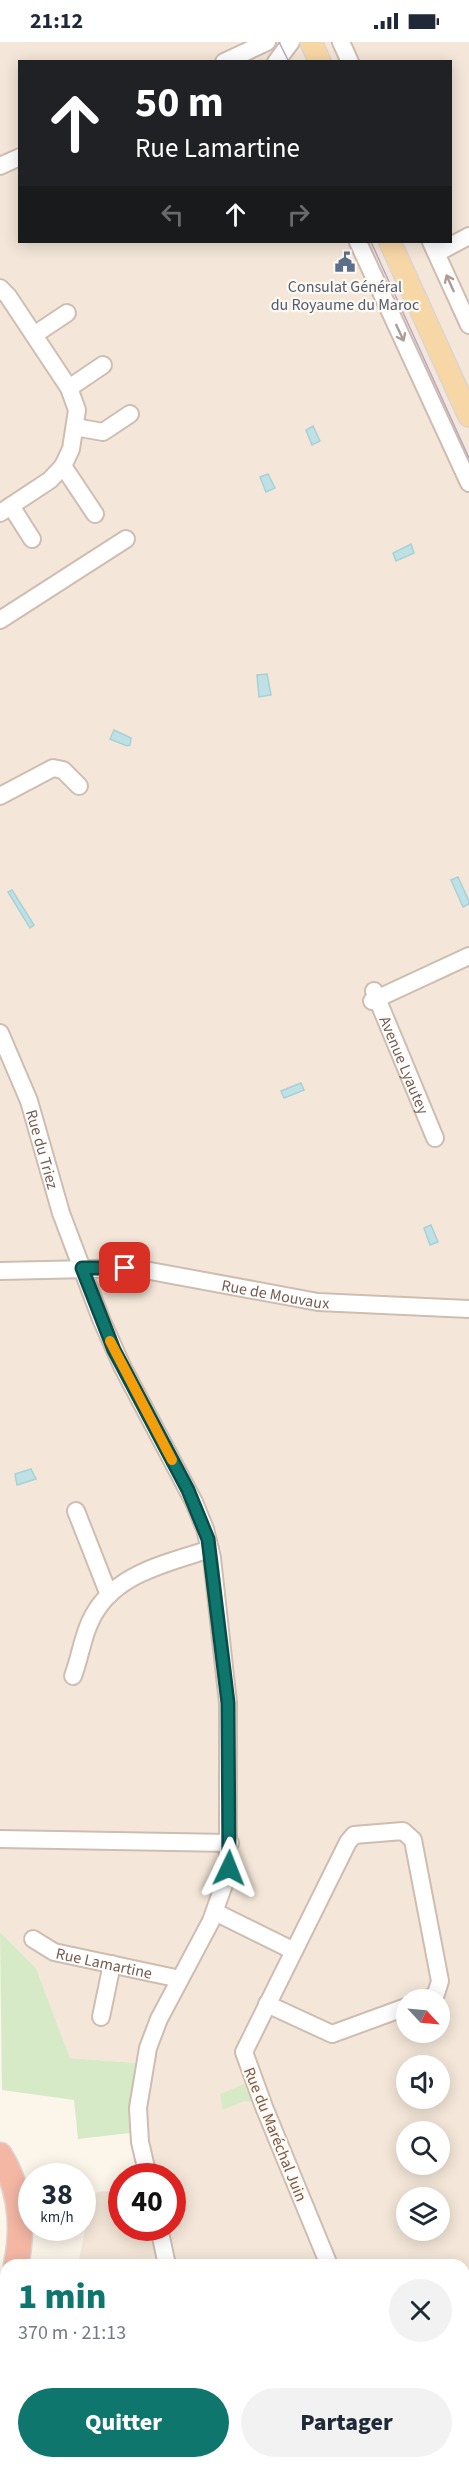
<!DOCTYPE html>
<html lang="fr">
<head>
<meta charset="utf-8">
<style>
  :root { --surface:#fff; --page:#f2f2f3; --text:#1f2937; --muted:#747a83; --accent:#0f766e }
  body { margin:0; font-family:"Source Sans 3",sans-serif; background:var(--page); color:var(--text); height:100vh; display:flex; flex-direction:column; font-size:22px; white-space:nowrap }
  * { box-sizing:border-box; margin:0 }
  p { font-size:20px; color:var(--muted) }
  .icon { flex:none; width:33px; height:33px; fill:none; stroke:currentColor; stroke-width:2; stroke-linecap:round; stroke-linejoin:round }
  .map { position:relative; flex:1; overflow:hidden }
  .sheet { position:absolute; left:0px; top:2217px; width:470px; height:210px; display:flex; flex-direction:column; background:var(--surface); border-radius:18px 18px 0 0; box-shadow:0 3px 15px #0003 }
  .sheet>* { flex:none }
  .top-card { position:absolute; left:18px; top:18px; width:434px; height:183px; border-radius:0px; box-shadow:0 3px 15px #0003; background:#202124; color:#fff; overflow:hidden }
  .needle { width:39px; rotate:116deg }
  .buttons { position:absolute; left:396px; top:1947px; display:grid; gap:12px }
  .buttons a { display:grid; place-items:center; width:54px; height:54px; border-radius:50%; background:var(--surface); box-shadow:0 3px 15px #0003; font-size:30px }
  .speed { position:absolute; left:18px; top:2121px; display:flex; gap:12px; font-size:30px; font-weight:700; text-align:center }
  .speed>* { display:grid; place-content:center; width:78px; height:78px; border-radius:50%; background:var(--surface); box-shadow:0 3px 15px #0003; line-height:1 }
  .speed small { font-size:15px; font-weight:400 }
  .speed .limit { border:9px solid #d22; background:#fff; color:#111 }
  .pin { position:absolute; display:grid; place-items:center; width:51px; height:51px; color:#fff; margin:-26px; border-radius:12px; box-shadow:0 3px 9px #0006 }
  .me { position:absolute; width:66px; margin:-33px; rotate:2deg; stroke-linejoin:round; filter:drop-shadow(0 0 4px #0008) }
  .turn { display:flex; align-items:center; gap:21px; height:126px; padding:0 18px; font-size:27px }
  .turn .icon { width:78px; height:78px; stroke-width:2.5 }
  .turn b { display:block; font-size:42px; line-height:51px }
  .lanes { display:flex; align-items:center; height:57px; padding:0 18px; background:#0003; justify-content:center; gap:30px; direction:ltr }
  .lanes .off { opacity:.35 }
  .round { display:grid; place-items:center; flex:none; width:63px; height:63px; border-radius:32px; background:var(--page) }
  .overview { display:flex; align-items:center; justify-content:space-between; height:102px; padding:0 18px }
  h1 { font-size:36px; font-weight:800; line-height:45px; color:var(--accent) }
  .action { display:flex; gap:12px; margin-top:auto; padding:12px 18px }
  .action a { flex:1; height:69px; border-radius:36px; background:var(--accent); color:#fff; font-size:24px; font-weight:800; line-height:69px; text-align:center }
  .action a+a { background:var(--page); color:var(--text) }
  .status { display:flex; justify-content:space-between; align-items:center; height:42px; padding:0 30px; background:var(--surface); direction:ltr }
  .status svg { height:16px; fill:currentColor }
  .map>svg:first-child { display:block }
</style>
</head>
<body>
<div class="status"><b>21:12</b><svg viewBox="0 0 49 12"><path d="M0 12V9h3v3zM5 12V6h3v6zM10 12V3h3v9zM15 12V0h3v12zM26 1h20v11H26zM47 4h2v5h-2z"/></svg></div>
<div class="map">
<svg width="469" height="2427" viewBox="0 0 469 2427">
  <rect width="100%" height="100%" fill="#fcf5ea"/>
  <path fill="#f4e7d9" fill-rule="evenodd" d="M0,0H469V2427H46L44,2421H464V2223H78L91,2158L97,2150L121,2148L122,2186H172V2134H137L130,2093L137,2021L70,2016L36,1926L0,1890ZM20,20H450V200H20ZM406,1958H440V1990H406ZM406,2024H440V2056H406ZM406,2090H440V2122H406ZM406,2156H440V2188H406Z"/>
  <path fill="#d7eac8" d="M0,1890L36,1926L70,2016L137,2021L130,2091L78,2097L74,2058L2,2048Z
    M244,2042L252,2060L244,2059L223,2068L220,2052Z"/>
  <path fill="#bfe1e6" stroke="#a5d1d7" stroke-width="1.5" d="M313,384L320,399L312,403L306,388Z
    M268,432L275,446L266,450L260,435Z
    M411,502L414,511L396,519L393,511Z
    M267,632L271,653L259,655L257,633Z
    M114,688L131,696L130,703L127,704L110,697Z
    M458,835L469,859V862L463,865L451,838Z
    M12,848L34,883L30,886L8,850Z
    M301,1041L304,1048L284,1056L281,1049Z
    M431,1183L438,1200L430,1203L424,1186Z
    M31,1427L36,1437L17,1443L15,1432Z
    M0,2385L6,2398V2421H19L22,2427H0Z"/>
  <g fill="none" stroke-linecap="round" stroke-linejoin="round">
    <g stroke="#cebdb0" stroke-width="20">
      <g id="minor">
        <path d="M341,0L350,20"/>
        <path d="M224,20L267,0"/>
        <path d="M276,20L291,0"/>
        <path d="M0,124L20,115"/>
        <path d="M358,200L469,441"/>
        <path d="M431,200L469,283"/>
        <path d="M437,211L469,194"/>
        <path d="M0,246L8,254L69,346L77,368L71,407L63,424L50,438L0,471"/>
        <path d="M34,293L67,271"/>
        <path d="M69,346L103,323"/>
        <path d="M75,385L103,390L130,372"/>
        <path d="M63,424L95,472"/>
        <path d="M11,464L32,497"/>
        <path d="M0,578L126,497"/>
        <path d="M0,754L53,726L63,728L79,744"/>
        <path id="s1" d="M374,949L435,1096"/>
        <path d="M372,959L469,914"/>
        <path id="s2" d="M0,991L29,1059L61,1171L101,1277L122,1324L194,1460L205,1487L212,1516L228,1661V1831L211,1879L159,1977L148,2006L138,2066L140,2100L148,2134"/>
        <path id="s3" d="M0,1229L134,1226L318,1260L469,1267"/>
        <path d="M76,1469L109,1553"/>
        <path d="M73,1634C80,1616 82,1597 90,1580C111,1532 165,1522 210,1507"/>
        <path d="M0,1797L230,1801"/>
        <path d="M215,1870L294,1909"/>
        <path id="s4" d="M33,1897L54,1910L180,1937"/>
        <path d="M267,1962L332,1992L406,1965"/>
        <path d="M101,1975L112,1922"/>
        <path d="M159,2186L167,2223"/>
        <path d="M329,2223L264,2065L244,2010L348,1800L354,1793L403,1789L413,1798L440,1939L436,1952L427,1958"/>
        <path d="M464,2281L469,2279"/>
        <path d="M47,2421L50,2427"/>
        <path d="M155,2421L156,2427"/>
        <path d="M257,2421L260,2427"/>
      </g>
    </g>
    <g stroke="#dcd4d1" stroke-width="24">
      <path id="major" d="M311,0L320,20
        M390,200L469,374"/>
    </g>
    <g stroke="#dcd4d1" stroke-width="27">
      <path id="highway" d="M0,2113C21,2147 24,2184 16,2223
        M0,2262L6,2251"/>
    </g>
    <use href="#minor" stroke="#fff" stroke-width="16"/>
    <use href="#major" stroke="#f8d7a6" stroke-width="21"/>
    <use href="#highway" stroke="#f4b7a4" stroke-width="24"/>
    <path stroke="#b8a8c7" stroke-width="1.5" d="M279,0L289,20
      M371,200L469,416"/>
  </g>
  <defs><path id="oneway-shaft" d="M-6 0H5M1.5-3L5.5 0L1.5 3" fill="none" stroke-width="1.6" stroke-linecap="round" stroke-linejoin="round" transform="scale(1.5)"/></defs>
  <g stroke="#ad9d95">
    <use href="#oneway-shaft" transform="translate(450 241) rotate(-114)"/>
    <use href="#oneway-shaft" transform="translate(400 291) rotate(65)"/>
  </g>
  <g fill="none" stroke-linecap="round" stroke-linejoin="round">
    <g stroke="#0a4d48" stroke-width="15">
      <path id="route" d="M125,1226H82L114,1308L188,1448L208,1497L228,1661L229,1826"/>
    </g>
    <use href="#route" stroke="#0f766e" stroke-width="10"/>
    <path stroke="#f59e0b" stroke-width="10" d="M110,1299L172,1418"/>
  </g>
  <defs>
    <g id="civic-bare" transform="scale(1.62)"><path d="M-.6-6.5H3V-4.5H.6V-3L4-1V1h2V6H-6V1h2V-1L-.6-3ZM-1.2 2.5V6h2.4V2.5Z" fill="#5c6f8a" stroke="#fff9f1" stroke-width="2.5" paint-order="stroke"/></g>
  </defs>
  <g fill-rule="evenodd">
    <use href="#civic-bare" x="345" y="220"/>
  </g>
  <g text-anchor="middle" stroke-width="4.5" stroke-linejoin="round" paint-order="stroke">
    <g font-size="16" fill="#4e5e75" stroke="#fff9f1">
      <text x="345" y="250">Consulat Général<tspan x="345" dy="18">du Royaume du Maroc</tspan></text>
    </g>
    <g font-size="16" fill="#775b4e" stroke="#fff9f1">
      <text dy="6" stroke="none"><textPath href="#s1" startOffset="80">Avenue Lyautey</textPath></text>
      <text dy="6" stroke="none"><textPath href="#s2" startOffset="124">Rue du Triez</textPath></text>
      <text dy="6" stroke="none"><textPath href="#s3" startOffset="278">Rue de Mouvaux</textPath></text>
      <text dy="6" stroke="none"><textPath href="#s4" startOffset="76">Rue Lamartine</textPath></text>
      <text transform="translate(276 2092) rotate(68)" y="6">Rue du Maréchal Juin</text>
    </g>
  </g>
</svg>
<div class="buttons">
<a><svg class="needle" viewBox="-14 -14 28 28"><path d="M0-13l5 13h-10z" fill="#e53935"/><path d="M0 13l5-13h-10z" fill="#747a83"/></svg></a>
<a><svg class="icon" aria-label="sound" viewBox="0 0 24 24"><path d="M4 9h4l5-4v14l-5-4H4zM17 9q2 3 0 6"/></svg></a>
<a><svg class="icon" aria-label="search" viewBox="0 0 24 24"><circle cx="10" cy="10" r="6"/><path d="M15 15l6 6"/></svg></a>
<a><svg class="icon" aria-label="layers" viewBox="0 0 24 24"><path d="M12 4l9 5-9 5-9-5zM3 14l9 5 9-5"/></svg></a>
</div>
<div class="speed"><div>38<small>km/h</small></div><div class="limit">40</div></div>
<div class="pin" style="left:125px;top:1226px;background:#d93025"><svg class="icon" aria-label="arrive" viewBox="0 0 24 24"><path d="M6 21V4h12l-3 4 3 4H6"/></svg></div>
<svg class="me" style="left:229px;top:1826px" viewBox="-20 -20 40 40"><path d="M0-17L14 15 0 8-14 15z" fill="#0f766e" stroke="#fff" stroke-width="4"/></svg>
<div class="top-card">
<div class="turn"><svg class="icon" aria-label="ahead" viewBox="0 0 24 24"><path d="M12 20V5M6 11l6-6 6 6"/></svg><div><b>50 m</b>Rue Lamartine</div></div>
<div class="lanes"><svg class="icon off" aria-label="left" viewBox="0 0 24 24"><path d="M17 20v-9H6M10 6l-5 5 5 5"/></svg><svg class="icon" aria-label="ahead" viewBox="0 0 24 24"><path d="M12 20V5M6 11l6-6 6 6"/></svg><svg class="icon off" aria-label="right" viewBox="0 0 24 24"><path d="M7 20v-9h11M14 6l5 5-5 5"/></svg></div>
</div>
<section class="sheet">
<div class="overview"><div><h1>1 min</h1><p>370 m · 21:13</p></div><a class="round"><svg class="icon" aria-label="close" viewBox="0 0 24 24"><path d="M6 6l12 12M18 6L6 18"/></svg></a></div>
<div class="action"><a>Quitter</a><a>Partager</a></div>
</section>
</div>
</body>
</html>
